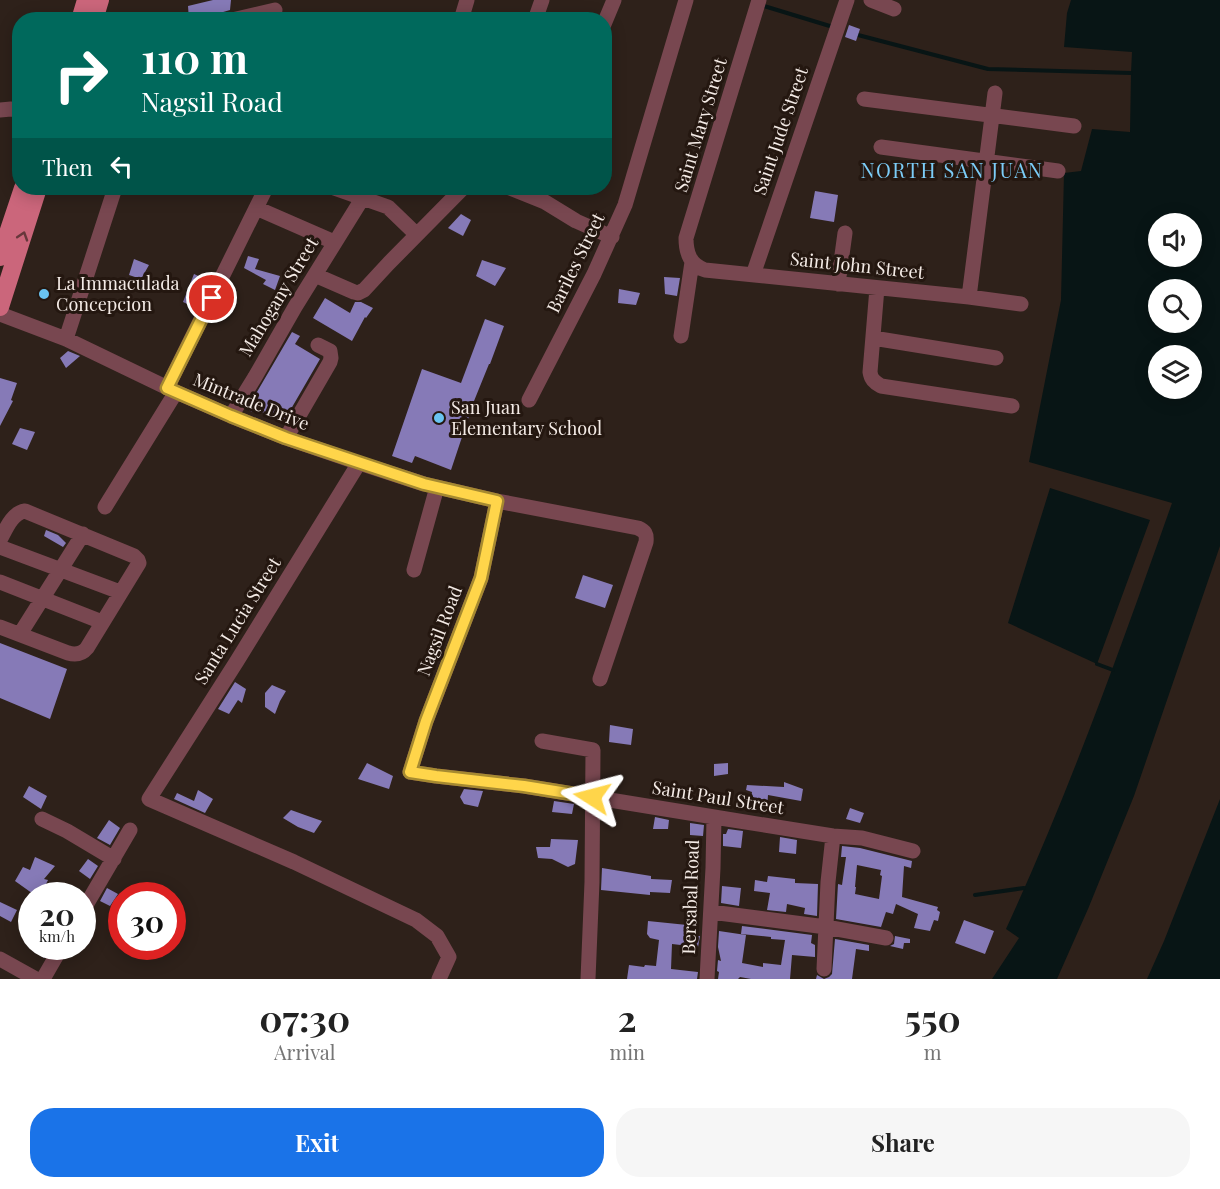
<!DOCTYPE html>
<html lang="en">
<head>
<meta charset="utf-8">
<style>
  :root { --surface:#fff; --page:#f6f6f6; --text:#222; --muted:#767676; --accent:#1a73e8 }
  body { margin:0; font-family:"Playfair Display",serif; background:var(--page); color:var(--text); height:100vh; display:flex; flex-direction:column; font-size:22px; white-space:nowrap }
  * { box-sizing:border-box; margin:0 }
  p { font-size:20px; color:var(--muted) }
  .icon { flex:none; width:33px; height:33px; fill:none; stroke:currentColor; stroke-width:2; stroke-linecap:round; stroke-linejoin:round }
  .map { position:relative; height:979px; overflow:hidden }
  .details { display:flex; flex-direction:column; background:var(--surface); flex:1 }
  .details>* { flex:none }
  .banner { position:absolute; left:12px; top:12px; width:600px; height:183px; border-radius:24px; box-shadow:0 3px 15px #0003; background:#00695c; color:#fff; overflow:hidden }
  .controls { position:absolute; left:1148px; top:213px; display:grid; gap:12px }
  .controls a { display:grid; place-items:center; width:54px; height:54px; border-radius:50%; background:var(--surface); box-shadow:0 3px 15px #0003; font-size:30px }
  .speed { position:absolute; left:18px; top:882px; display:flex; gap:12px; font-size:30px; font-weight:700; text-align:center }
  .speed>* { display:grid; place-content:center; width:78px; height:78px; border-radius:50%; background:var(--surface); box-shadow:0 3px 15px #0003; line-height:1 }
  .speed small { font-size:15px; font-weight:400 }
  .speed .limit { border:9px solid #d22; background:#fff; color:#111 }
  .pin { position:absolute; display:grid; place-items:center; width:51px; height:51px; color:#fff; margin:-26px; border:3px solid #fff; border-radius:50%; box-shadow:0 2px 6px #0007 }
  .me { position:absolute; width:66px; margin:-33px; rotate:279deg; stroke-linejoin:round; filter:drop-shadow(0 0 4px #0008) }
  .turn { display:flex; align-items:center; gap:21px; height:126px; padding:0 30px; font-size:27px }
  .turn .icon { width:78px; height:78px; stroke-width:2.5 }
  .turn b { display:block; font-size:42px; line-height:51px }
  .then { display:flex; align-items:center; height:57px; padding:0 30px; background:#0003; gap:12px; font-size:22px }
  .eta { display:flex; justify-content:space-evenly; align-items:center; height:102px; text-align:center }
  .eta b { font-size:36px; font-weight:700; line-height:42px }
  .cta { display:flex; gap:12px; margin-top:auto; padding:12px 30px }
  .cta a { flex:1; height:69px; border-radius:24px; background:var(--accent); color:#fff; font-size:24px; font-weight:700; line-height:69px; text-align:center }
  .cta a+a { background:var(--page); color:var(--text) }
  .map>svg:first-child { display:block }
</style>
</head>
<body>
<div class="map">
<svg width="1220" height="979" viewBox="0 0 1220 979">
  <rect width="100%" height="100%" fill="#2e211a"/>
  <path fill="#081515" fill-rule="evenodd" d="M1071,0H1220V546L1134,796L1088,909L1057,979H992L1019,938L1006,929C1070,790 1121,647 1172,503L1029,462L1061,300L1064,173L1081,171L1092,129L1130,132L1131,73L1132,52L1064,47L1067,13ZM1158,224H1191V256H1158ZM1158,290H1191V322H1158ZM1158,356H1191V388H1158Z
    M1050,488L1150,520L1097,664L1008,623Z
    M1220,799V979H1147L1164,941Z"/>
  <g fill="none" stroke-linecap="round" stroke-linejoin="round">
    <path stroke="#081515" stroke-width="4" d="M764,6L833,27
      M858,35L988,69L1131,73
      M1097,664L1113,670
      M975,895L1024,888"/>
  </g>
  <path fill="#867ab7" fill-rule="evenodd" d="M213,0H231L230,10L196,20H189L188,6Z
    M849,25L860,29L856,41L845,37Z
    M815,191L838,195L834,222L810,218Z
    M461,214L471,220L463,236L448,228Z
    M248,256L259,259L255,269L280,276L275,290L263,284L266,280L244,268Z
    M134,259L149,265L141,279L129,275Z
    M482,260L506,268L495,286L476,276Z
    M194,274L209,281L196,308L183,302Z
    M664,277L680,278L677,296L665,294Z
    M619,289L640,293L636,305L618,303Z
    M325,298L350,313L355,302H361L373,308L366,318L365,317L352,341L313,318Z
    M485,319L504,326L490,364H489L474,401L451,470L415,456L412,463L392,456L422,369L461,383Z
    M292,332L300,336L295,344L320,359L284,421L254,409L252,412L247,409Z
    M68,351L80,356L66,368L60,358Z
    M0,378L17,383L11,400L13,401L0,426Z
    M20,428L35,432L27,450L12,444Z
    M46,530L58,535L66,543L63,547L44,536Z
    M583,575L613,585L605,608L575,598Z
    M0,643L67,669L50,719L0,698Z
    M235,682L246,689L242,703L238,700L229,714L218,709Z
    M272,685L286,691L280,701L275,714L265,707V693Z
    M610,725L633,729L631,745L609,742Z
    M367,763L393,776L389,789L358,779Z
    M728,763V774L714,776V764Z
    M784,782L803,789L801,801L768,795L767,810H750L752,792L746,790L747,785L784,787Z
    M29,786L47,796L41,809L23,797Z
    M464,789L483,791L478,807L464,804L460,797Z
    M198,790L213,799L205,813L174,799L177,793L194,801Z
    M554,801L574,804L572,814L552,812Z
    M850,808L864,813L860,823L846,819Z
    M291,810L305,815L322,821L314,833L298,827L283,818Z
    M655,817L669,820L668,829H653Z
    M109,820L120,828L110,845L97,838Z
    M690,823L704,825L703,836L690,835Z
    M728,829L743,831L741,848L723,846V834H726Z
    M780,837L797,840L796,854L779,852Z
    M551,839L578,840L575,864L568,867L552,859L538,858L536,847H550Z
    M842,846L860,848L912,861L911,868L904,866L902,897L938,907L937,910L940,912L938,921L934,920L930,931L914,928L918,914L896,904L893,914L886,912L881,927L836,919L838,884L842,885L846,857H841ZM857,865L881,870L880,875L882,876L879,899L855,894L856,887H855Z
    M35,857L55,866L44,879L48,880L40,896H36L15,881L23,867L30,870Z
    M88,859L98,866L90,879L79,871Z
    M602,868L651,876V879L672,880L670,893L650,892V895L601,890Z
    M768,876L795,879V883L818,884L817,916L804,914L805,908L787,904L786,912L767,910L770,893L754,891L755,880L767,882Z
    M722,886L741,888L739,906L721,903Z
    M107,888L118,894L110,906L100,901Z
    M0,902L17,910L11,922L0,916Z
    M964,920L994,931L985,954L955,943Z
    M648,921L697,926L696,936H700L698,947L672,944L671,969L698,972L697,979H627L629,965L644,967L645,965L656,966L659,940L650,938L647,934Z
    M742,926L812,935L811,943L815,945V957L792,955L790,979H751L740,977L738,979H718L719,972L717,971L718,960L721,961L718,947L719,931L746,935L742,963L763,967V963L781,965L785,940L771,939V937L741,934Z
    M895,936L910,939V943H904L903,949L890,946L894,944Z
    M835,939L869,945V951L856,949L852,979H816L817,975L824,979L829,977L832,974Z
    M30,946H50L44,958Z"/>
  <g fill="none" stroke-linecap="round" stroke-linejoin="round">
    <path stroke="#784750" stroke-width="15" d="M759,0L686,238C686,253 690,265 705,270L969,297L1021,304
      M871,0L894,9
      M232,20L275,10
      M461,20L467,0
      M535,20L542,0
      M604,24L614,0
      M864,99L1074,126
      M0,110L11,109L20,111
      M881,147L1058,171
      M334,188L388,207L416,234
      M510,188L545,202L576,221L612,237
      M256,208L334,242
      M315,275L354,292L358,293L364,290L389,263L463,188
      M753,275L847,0
      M838,284L845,233
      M877,288L870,372C871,379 874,382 881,386L1012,406
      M969,297L995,93
      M0,314L66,339L176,392L231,416L286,438L359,463L424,484L497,501L638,528C645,531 647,534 646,542L600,679
      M681,336L692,262
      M873,338L996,358
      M66,339L115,188
      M167,388L266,188
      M529,400L594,274L625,205L686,0
      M231,416L255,377L295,307L362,199
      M286,438L330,362L331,358L330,351L318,345
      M359,463L237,661L149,799L294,862L416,920L437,936L449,957L439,979
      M497,501L481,578L426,721L410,772L436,776L524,786L714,817L833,836L862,838L913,851
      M105,507L176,392
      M0,540C6,529 12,513 25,511L134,556L138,560L139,563L87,648C82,654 75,655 68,653L0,627
      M0,547L120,592
      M414,570L437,487
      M0,582L102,622
      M20,634L83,534
      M542,741L593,750L592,882L588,979
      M42,819L67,831L114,859
      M82,912L130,830
      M711,912L826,927L886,938
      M0,959L36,979
      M824,969L828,882L833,836
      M43,979L62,946
      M707,979L713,868L714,817"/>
    <path stroke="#cb667b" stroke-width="18" d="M80,20L86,0
      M94,20L100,0
      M0,257L23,188
      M0,307L38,188"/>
  </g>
  <defs><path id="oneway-chevron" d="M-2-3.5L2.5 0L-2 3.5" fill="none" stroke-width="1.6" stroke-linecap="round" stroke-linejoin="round" transform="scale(1.5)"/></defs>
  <use stroke="#67373b" href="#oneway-chevron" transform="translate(23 236) rotate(-72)"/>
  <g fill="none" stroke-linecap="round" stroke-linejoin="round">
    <g stroke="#a68a30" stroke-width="15">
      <path id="route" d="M212,298L167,388L231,416L286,438L424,484L497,501L481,578L426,721L410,772L436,776L524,786L592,797"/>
    </g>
    <use href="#route" stroke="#ffd54a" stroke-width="10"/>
  </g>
  <g fill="#6ac3f1" stroke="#241710" stroke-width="2">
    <circle cx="44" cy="294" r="6"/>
    <circle cx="439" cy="418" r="6"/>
  </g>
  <g text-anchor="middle" stroke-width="6" stroke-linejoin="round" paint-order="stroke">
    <g font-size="18" fill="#f4ebe6" stroke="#241710">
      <text transform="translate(701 125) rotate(-73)" y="6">Saint Mary Street</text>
      <text transform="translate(781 131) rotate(-71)" y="6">Saint Jude Street</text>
      <text transform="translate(576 263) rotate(-64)" y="6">Bariles Street</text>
      <text transform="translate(857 266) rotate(6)" y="6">Saint John Street</text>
      <text transform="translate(279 297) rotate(-59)" y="6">Mahogany Street</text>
      <text transform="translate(251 402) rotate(22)" y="6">Mintrade Drive</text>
      <text transform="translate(238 621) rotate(-58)" y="6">Santa Lucia Street</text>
      <text transform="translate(440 631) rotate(-69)" y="6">Nagsil Road</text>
      <text transform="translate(718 798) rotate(9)" y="6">Saint Paul Street</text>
      <text transform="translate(691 897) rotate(-88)" y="6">Bersabal Road</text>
    </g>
    <g font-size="18" fill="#f4ebe6" stroke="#241710" text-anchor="start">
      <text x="56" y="290">La Immaculada<tspan x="56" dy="21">Concepcion</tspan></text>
      <text x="451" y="414">San Juan<tspan x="451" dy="21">Elementary School</tspan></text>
    </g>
    <g font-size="20" letter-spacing="1.5" fill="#7ccdf8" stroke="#241710">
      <text x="952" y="178">NORTH SAN JUAN</text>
    </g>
  </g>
</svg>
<div class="controls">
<a><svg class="icon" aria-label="sound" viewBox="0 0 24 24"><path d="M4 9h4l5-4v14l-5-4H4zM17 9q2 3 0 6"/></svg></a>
<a><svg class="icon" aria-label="search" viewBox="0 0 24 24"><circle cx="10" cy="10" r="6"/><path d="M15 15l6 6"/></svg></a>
<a><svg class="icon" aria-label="layers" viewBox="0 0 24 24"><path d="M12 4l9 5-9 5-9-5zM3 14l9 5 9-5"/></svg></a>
</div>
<div class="speed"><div>20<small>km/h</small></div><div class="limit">30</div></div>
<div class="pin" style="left:212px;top:298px;background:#d93025"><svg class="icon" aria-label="arrive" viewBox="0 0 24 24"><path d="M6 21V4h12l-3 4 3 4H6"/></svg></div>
<svg class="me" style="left:592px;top:797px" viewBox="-20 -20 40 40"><path d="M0-17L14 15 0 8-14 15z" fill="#ffd54a" stroke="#fff" stroke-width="4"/></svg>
<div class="banner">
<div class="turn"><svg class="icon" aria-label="right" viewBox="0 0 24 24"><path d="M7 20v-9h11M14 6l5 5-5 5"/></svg><div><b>110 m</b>Nagsil Road</div></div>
<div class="then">Then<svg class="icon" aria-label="left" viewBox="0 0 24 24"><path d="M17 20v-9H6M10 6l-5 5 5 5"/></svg></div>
</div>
</div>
<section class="details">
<div class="eta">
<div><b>07:30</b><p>Arrival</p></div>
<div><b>2</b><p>min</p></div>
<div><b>550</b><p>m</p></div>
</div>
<div class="cta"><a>Exit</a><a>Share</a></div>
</section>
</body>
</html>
